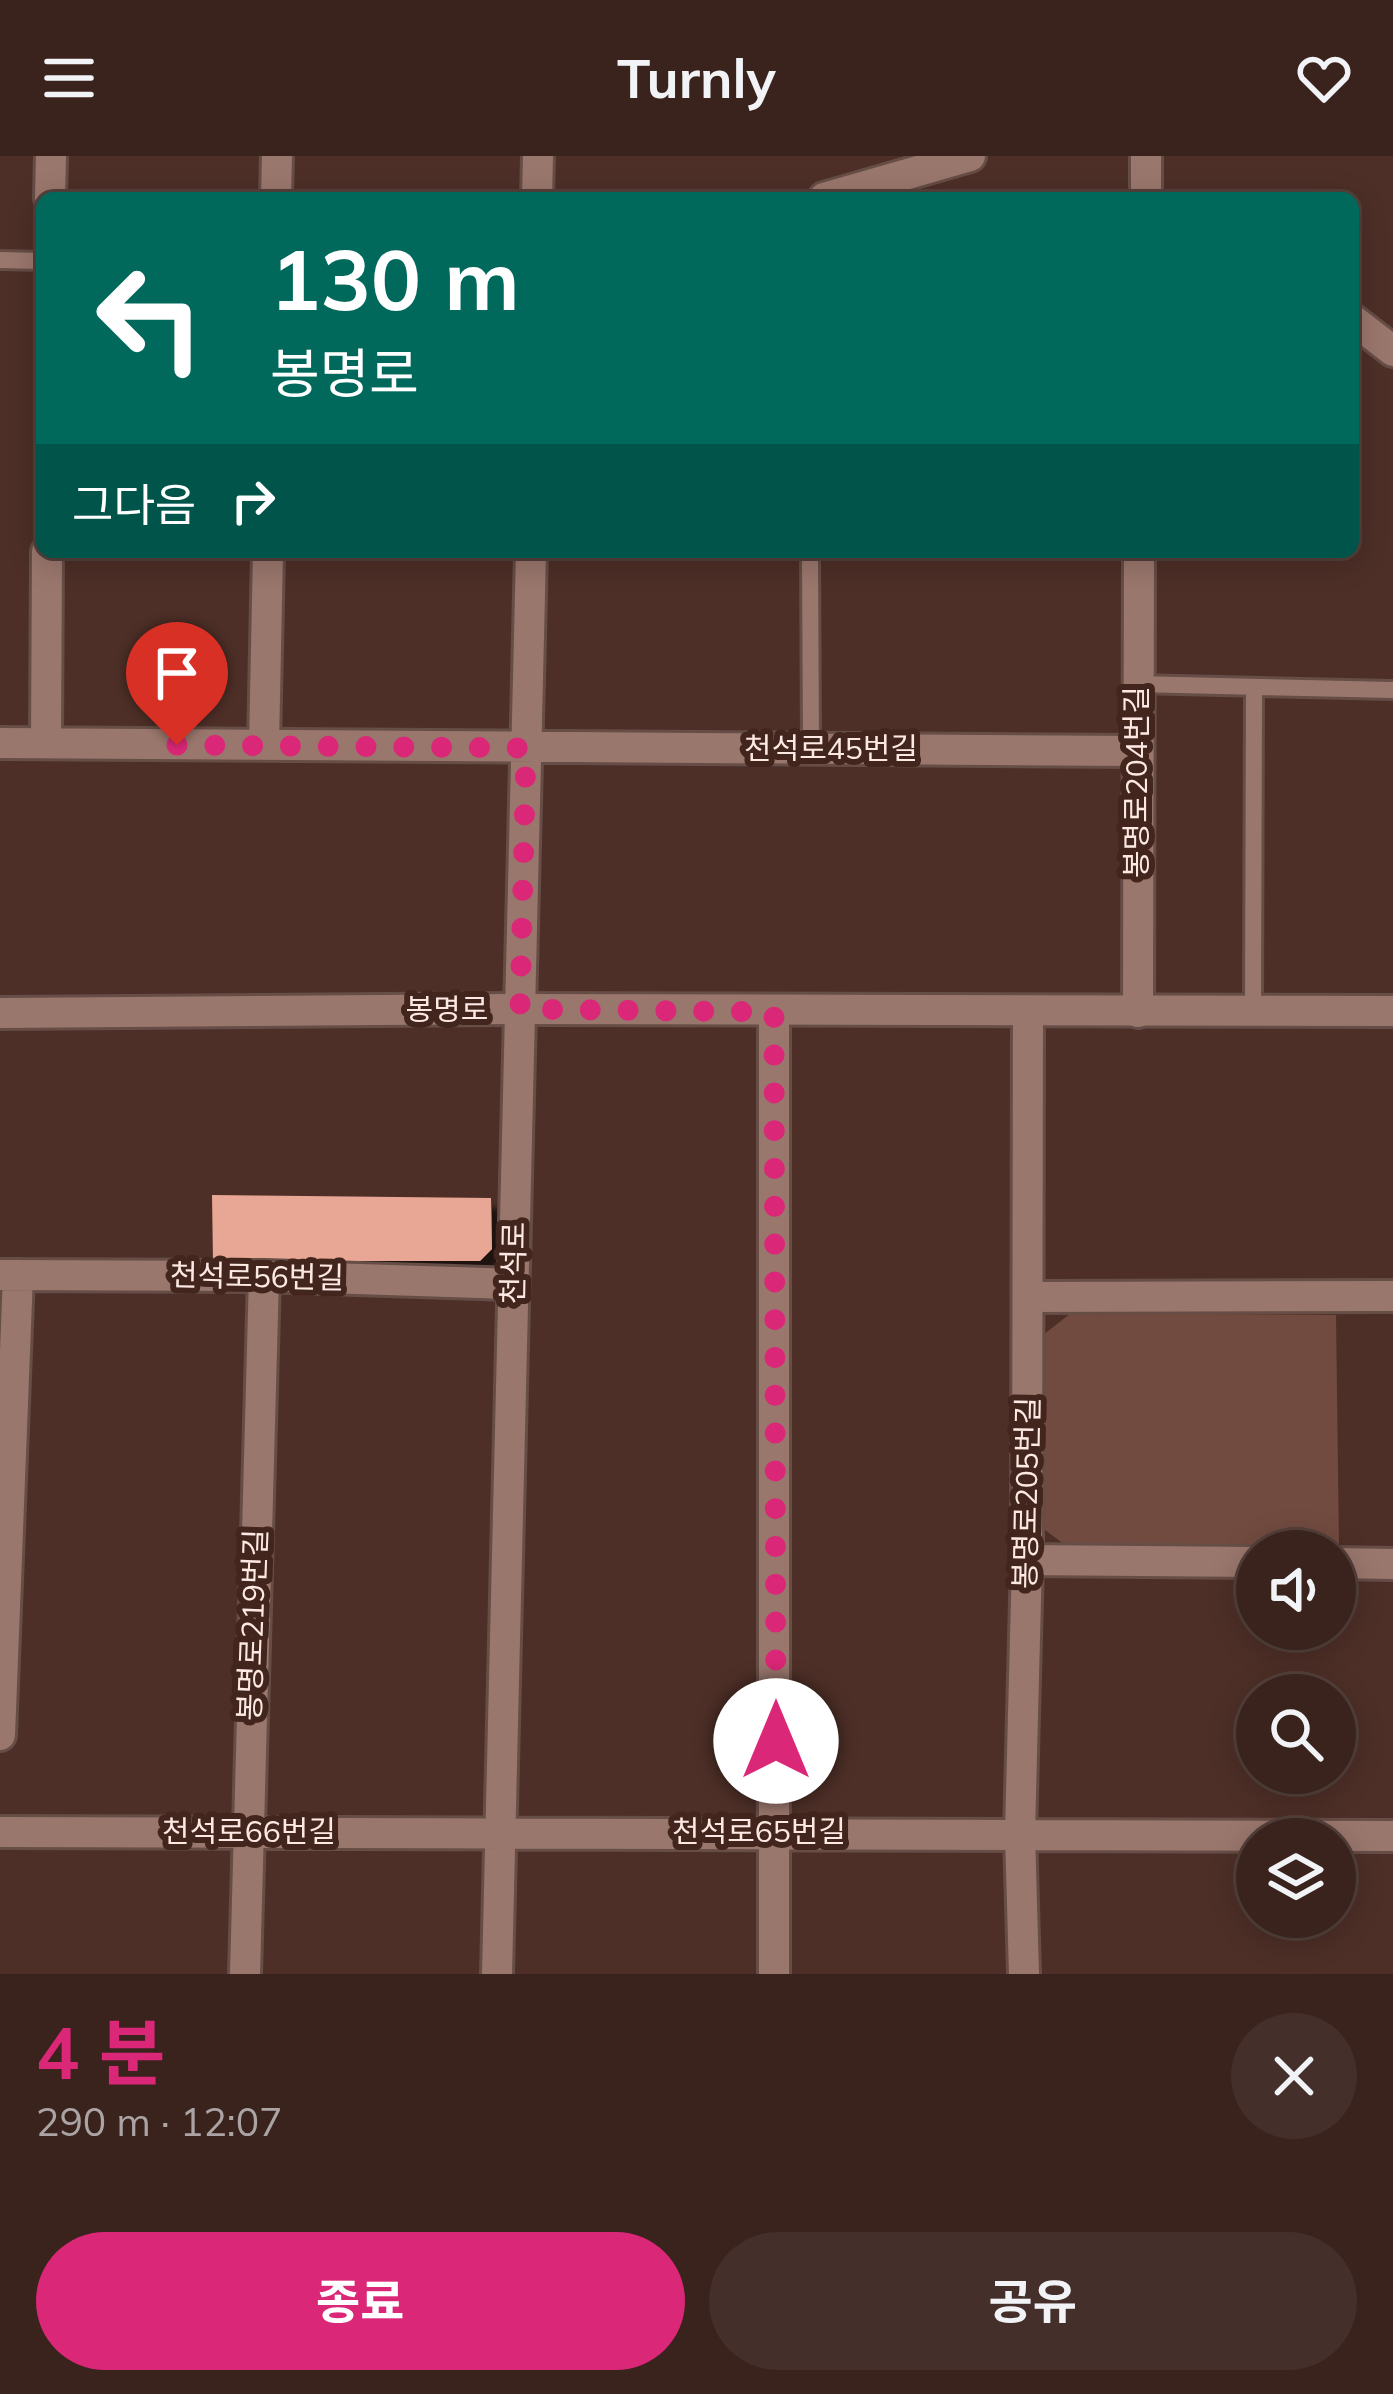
<!DOCTYPE html>
<html lang="ko">
<head>
<meta charset="utf-8">
<style>
  :root { --surface:#3a231d; --page:#452f2a; --text:#f1f3f6; --muted:#aba4a4; --line:#54403b; --accent:#db2777 }
  body { margin:0; font-family:Mulish,"Noto Sans KR",sans-serif; background:var(--page); color:var(--text); height:100vh; display:flex; flex-direction:column; font-size:45px; white-space:nowrap }
  * { box-sizing:border-box; margin:0 }
  p { font-size:39px; color:var(--muted) }
  .icon { flex:none; width:66px; height:66px; fill:none; stroke:currentColor; stroke-width:2; stroke-linecap:round; stroke-linejoin:round }
  .map { position:relative; height:1818px; overflow:hidden }
  .side { display:flex; flex-direction:column; background:var(--surface); flex:1 }
  .side>* { flex:none }
  .guide { position:absolute; left:36px; top:36px; width:1323px; height:366px; border-radius:18px; box-shadow:0 6px 30px #0003,0 0 0 3px var(--line); background:#00695c; color:#fff; overflow:hidden }
  .buttons { position:absolute; left:1236px; top:1374px; display:grid; gap:24px }
  .buttons a { display:grid; place-items:center; width:120px; height:120px; border-radius:50%; background:var(--surface); box-shadow:0 6px 30px #0003,0 0 0 3px var(--line); font-size:60px }
  .pin { position:absolute; display:grid; place-items:center; width:102px; height:102px; color:#fff; margin:-123px -51px; border-radius:50% 50% 50% 0; rotate:-45deg; box-shadow:0 0 12px #0007 }
  .pin .icon { rotate:45deg }
  .me { position:absolute; width:132px; margin:-66px; rotate:0deg; stroke-linejoin:round; filter:drop-shadow(0 0 9px #0008) }
  .turn { display:flex; align-items:center; gap:42px; height:252px; padding:0 36px; font-size:54px }
  .turn .icon { width:156px; height:156px; stroke-width:2.5 }
  .turn b { display:block; font-size:84px; line-height:102px }
  .then { display:flex; align-items:center; height:114px; padding:0 36px; background:#0003; gap:24px; font-size:45px }
  .round { display:grid; place-items:center; flex:none; width:126px; height:126px; border-radius:63px; background:var(--page) }
  .summary { display:flex; align-items:center; justify-content:space-between; height:204px; padding:0 36px }
  h1 { font-size:72px; font-weight:700; line-height:90px; color:var(--accent) }
  .button { display:flex; gap:24px; margin-top:auto; padding:24px 36px }
  .button a { flex:1; height:138px; border-radius:72px; background:var(--accent); color:#fff; font-size:48px; font-weight:700; line-height:138px; text-align:center }
  .button a+a { background:var(--page); color:var(--text) }
  header { display:flex; justify-content:space-between; align-items:center; height:156px; padding:0 36px; background:var(--surface); font-size:54px; font-weight:700 }
  .map>svg:first-child { display:block }
</style>
</head>
<body>
<header><svg class="icon" aria-label="menu" viewBox="0 0 24 24"><path d="M4 6h16M4 12h16M4 18h16"/></svg>Turnly<svg class="icon" aria-label="heart" viewBox="0 0 24 24"><path d="M12 20l-8-8c-3-5 5-10 8-4 3-6 11-1 8 4z"/></svg></header>
<div class="map">
<svg width="1393" height="1818" viewBox="0 0 1393 1818">
  <defs>
    <filter id="shadow"><feDropShadow dx="10" dy="10" stdDeviation="3" flood-color="#0009"/></filter>
  </defs>
  <rect width="100%" height="100%" fill="#4d2f27"/>
  <path fill="#724b40" d="M1071,1157L1336,1159L1339,1392L1068,1391L1041,1371L1038,1183Z"/>
  <path fill="#e8a694" filter="url(#shadow)" d="M212,1039L491,1042L492,1093L480,1105H213Z"/>
  <g fill="none" stroke-linecap="round" stroke-linejoin="round">
    <g stroke="#664d46" stroke-width="22">
      <path id="service" d="M0,104L42,105
        M810,396L811,593
        M1136,528L1393,534
        M1253,855L1254,531"/>
    </g>
    <g stroke="#664d46" stroke-width="36">
      <path id="minor" d="M50,42L51,0
        M276,42L277,0
        M537,42L538,0
        M824,42L970,0
        M1146,42V0
        M1353,164L1393,195
        M0,587L1135,595
        M46,587L47,396
        M264,589L268,396
        M1138,856L1139,396
        M0,1119L264,1120L514,1128
        M1029,1141L1393,1140
        M1027,1404L1257,1406
        M1335,1407L1393,1408
        M0,1579L18,1119
        M0,1676L1393,1680
        M245,1818L264,1120
        M497,1818L531,396
        M774,1818V856
        M1024,1818L1020,1677L1027,1404L1028,855"/>
    </g>
    <g stroke="#664d46" stroke-width="36">
      <path id="tertiary" d="M0,857L520,853L1393,855"/>
    </g>
    <use href="#service" stroke="#9a776d" stroke-width="16"/>
    <use href="#minor" stroke="#9a776d" stroke-width="30"/>
    <use href="#tertiary" stroke="#9a776d" stroke-width="30"/>
  </g>
  <g fill="none" stroke-linecap="round" stroke-linejoin="round">
    <path stroke="#db2777" stroke-width="21" stroke-dasharray="0 37.8" d="M177,589L526,592L520,853L774,856L776,1585"/>
  </g>
  <g text-anchor="middle" stroke-width="12" stroke-linejoin="round" paint-order="stroke">
    <g font-size="30" fill="#fde9e3" stroke="#42251d">
      <text x="831" y="603">천석로45번길</text>
      <text transform="translate(1137 626) rotate(-90)" y="10">봉명로204번길</text>
      <text x="447" y="864">봉명로</text>
      <text transform="translate(514 1107) rotate(-89)" y="10">천석로</text>
      <text transform="translate(257 1121) rotate(1)" y="10">천석로56번길</text>
      <text transform="translate(1027 1337) rotate(-89)" y="10">봉명로205번길</text>
      <text transform="translate(253 1469) rotate(-88)" y="10">봉명로219번길</text>
      <text x="249" y="1686">천석로66번길</text>
      <text x="759" y="1686">천석로65번길</text>
    </g>
  </g>
</svg>
<div class="buttons">
<a><svg class="icon" aria-label="sound" viewBox="0 0 24 24"><path d="M4 9h4l5-4v14l-5-4H4zM17 9q2 3 0 6"/></svg></a>
<a><svg class="icon" aria-label="search" viewBox="0 0 24 24"><circle cx="10" cy="10" r="6"/><path d="M15 15l6 6"/></svg></a>
<a><svg class="icon" aria-label="layers" viewBox="0 0 24 24"><path d="M12 4l9 5-9 5-9-5zM3 14l9 5 9-5"/></svg></a>
</div>
<div class="pin" style="left:177px;top:589px;background:#d93025"><svg class="icon" aria-label="arrive" viewBox="0 0 24 24"><path d="M6 21V4h12l-3 4 3 4H6"/></svg></div>
<svg class="me" style="left:776px;top:1585px" viewBox="-20 -20 40 40"><circle r="19" fill="#fff"/><path d="M0-13L10 11 0 6-10 11z" fill="#db2777"/></svg>
<div class="guide">
<div class="turn"><svg class="icon" aria-label="left" viewBox="0 0 24 24"><path d="M17 20v-9H6M10 6l-5 5 5 5"/></svg><div><b>130 m</b>봉명로</div></div>
<div class="then">그다음<svg class="icon" aria-label="right" viewBox="0 0 24 24"><path d="M7 20v-9h11M14 6l5 5-5 5"/></svg></div>
</div>
</div>
<section class="side">
<div class="summary"><div><h1>4 분</h1><p>290 m · 12:07</p></div><a class="round"><svg class="icon" aria-label="close" viewBox="0 0 24 24"><path d="M6 6l12 12M18 6L6 18"/></svg></a></div>
<div class="button"><a>종료</a><a>공유</a></div>
</section>
</body>
</html>
